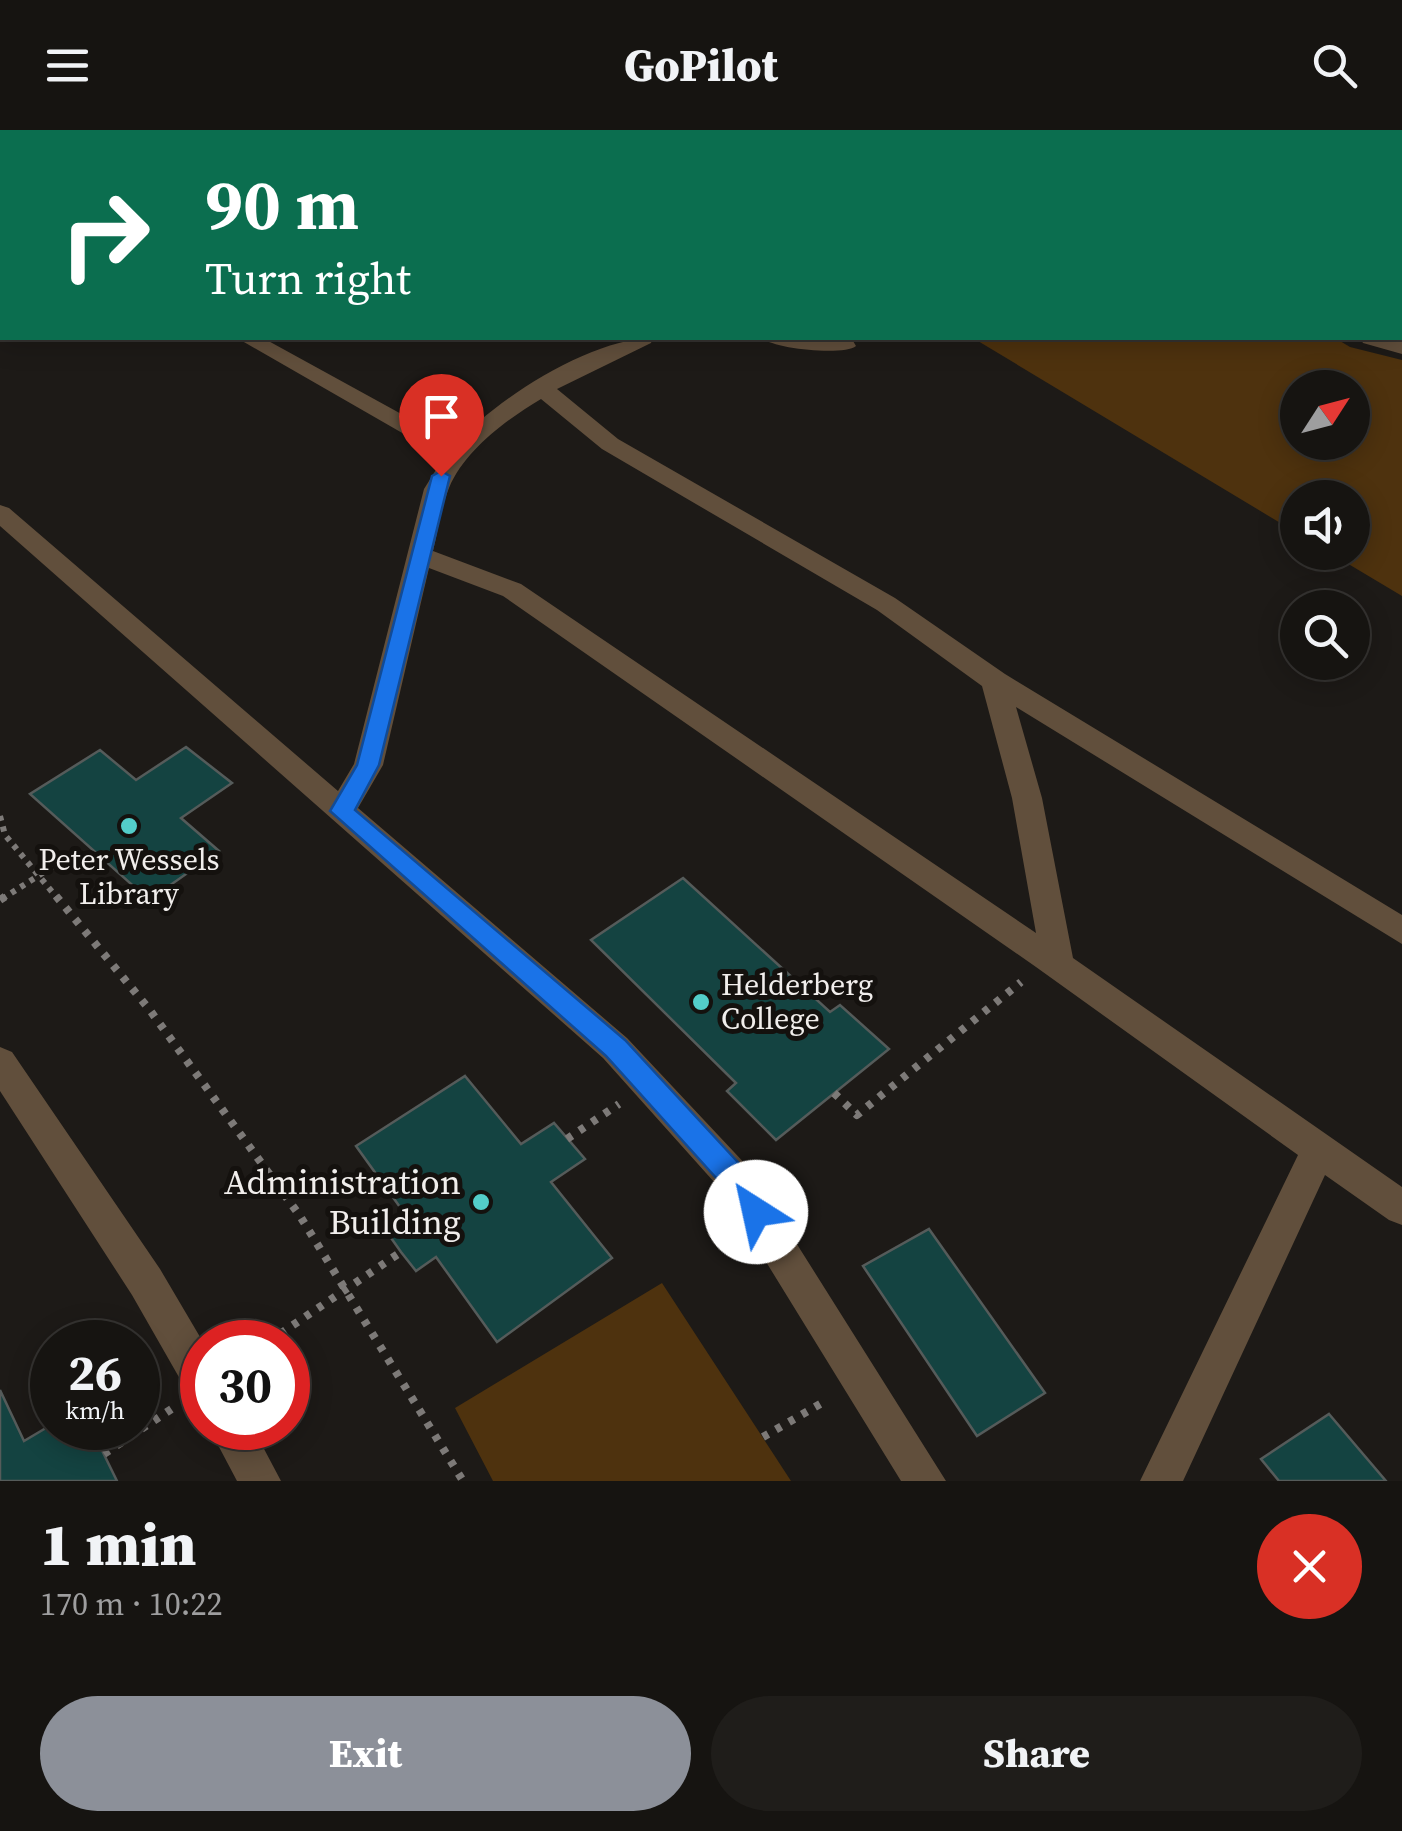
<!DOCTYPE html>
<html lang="en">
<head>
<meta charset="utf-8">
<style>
  :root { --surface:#161411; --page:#1f1d1a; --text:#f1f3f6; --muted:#9e9e9f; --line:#353331; --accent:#8c9099 }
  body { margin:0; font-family:"Source Serif 4",serif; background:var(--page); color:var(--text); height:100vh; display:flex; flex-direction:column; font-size:38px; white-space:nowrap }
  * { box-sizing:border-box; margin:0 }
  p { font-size:32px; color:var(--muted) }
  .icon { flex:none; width:55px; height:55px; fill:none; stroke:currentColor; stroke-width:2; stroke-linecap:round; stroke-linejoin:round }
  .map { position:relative; height:1351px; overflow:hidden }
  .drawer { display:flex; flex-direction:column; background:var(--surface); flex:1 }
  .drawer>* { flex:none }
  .guide { position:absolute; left:0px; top:0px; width:1402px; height:210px; box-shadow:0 5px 25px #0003,0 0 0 2px var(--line); background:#0b6e4f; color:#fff; overflow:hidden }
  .needle { width:65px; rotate:54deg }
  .buttons { position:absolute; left:1280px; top:240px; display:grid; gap:20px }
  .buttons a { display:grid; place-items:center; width:90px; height:90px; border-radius:50%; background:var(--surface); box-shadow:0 5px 25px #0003,0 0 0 2px var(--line); font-size:50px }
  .speed { position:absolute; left:30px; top:1190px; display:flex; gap:20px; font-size:50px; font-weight:700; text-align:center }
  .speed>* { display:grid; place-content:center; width:130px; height:130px; border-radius:50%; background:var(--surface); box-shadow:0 5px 25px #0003,0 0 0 2px var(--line); line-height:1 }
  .speed small { font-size:25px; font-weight:400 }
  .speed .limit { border:15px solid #d22; background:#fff; color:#111 }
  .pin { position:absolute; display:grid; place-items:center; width:85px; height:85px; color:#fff; margin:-102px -42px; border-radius:50% 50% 50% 0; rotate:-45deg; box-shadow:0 0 10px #0007 }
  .pin .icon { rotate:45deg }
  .me { position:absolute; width:110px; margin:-55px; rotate:325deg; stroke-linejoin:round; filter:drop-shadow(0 0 8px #0008) }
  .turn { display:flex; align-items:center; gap:35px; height:210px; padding:0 40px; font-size:45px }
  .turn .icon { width:130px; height:130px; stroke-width:2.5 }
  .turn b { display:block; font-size:70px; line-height:85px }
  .round { display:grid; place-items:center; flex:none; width:105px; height:105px; border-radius:52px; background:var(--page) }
  .summary { display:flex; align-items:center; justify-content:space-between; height:170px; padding:0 40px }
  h1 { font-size:60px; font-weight:800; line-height:75px }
  .button { display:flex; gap:20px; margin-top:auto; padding:20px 40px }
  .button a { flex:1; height:115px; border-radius:60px; background:var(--accent); color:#fff; font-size:40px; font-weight:800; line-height:115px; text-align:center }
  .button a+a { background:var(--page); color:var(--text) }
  header { display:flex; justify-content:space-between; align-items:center; height:130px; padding:0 40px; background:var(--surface); font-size:45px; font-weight:800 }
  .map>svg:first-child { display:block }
</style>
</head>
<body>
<header><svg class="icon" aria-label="menu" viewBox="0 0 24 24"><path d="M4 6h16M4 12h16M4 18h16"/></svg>GoPilot<svg class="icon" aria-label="search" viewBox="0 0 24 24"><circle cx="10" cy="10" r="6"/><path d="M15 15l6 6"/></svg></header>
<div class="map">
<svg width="1402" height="1351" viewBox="0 0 1402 1351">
  <rect width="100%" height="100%" fill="#1d1a17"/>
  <path fill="#4e320e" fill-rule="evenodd" d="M226,0H986L990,2H218Z
    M1001,0H1402V217L1371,208H1400V2Z
    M973,208H1335L1350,217L1402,230V466L1330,423L1352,422V368H1298L1297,403ZM1298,258H1352V312H1298Z
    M662,1153L791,1351H493L455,1278Z"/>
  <path fill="#144341" stroke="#555b5a" stroke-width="2.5" d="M186,617L232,653L181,688L219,721L149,770L30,664L100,620L136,650Z
    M683,748L830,882L840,875L889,919L776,1010L727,961L736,953L591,810Z
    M465,946L521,1014L554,993L585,1029L551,1052L612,1128L497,1212L436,1127L416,1141L401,1122L389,1105L410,1091L356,1016Z
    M929,1099L1045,1263L977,1306L863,1136Z
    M0,1260L24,1311L46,1298H91L117,1351H0Z
    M1329,1284L1386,1351H1279L1261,1329Z"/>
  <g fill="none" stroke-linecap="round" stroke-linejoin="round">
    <path stroke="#7d7a78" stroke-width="6" stroke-dasharray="5 6" stroke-linecap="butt" d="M0,686L5,705L58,769
      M2,769L69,726"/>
    <path stroke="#7d7a78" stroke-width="8" stroke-dasharray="6 9" stroke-linecap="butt" d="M56,766L149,879L300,1086L463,1351
      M0,770L6,766
      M834,963L857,985L1021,852
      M567,1009L619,974
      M268,1212L401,1122
      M763,1307L827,1270
      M104,1324L173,1278"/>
    <path fill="#614f3c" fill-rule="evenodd" d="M992,0H1013L1014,2H994Z
      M237,208H263L456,314C497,268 592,208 653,208L651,213L557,259L618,309L895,468L1005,544L1402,785V814L1016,577L1042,668L1073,828L1402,1057V1095L1389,1090L1325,1045L1183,1351H1140L1298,1025L1036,837L503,466L429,438L383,635L358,678L627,908L749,1038L946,1351H901L723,1062L603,928L0,396V375L9,378L338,661L354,634L424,359L444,327ZM541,269L602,319L877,480L982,556L1012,668L1036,803L521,454L433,421C438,401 441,377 449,358C465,320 506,290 541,269Z
      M762,208L853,211L856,216C844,226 774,219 762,208Z
      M1360,208L1402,210V224L1363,213Z
      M0,917L12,922L160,1139L203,1212L202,1269L188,1263L132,1165L0,961Z
      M209,1298H253L281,1351H237Z"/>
  </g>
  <path fill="#1a73e8" stroke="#114b97" stroke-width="2.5" d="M441,341L450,346L379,635L355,680L625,910L746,1041L770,1082L766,1091L756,1095L746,1091L726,1059L606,926L330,681L357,635L432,346Z"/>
  <g fill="#53cdc9" stroke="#14110e" stroke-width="4">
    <circle cx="129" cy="696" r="10"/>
    <circle cx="701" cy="872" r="10"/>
    <circle cx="481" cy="1072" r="10"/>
  </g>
  <g text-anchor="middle" stroke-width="10" stroke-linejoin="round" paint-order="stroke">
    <g font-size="30" fill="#f1eeec" stroke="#14110e">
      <text x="129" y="740">Peter Wessels<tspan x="129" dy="34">Library</tspan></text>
      <text x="721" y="865" text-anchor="start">Helderberg<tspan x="721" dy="34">College</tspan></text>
    </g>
    <g font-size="35" fill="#f1eeec" stroke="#14110e" text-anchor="end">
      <text x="461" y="1064">Administration<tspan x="461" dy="40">Building</tspan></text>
    </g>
  </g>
</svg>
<div class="buttons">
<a><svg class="needle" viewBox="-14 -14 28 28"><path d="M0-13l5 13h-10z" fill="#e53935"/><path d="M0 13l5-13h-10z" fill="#9e9e9f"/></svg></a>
<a><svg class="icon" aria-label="sound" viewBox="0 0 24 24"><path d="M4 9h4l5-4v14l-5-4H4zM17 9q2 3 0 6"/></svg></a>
<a><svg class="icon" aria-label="search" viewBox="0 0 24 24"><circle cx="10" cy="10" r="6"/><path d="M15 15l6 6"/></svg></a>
</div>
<div class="speed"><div>26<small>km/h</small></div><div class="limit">30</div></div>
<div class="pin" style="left:441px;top:346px;background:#d93025"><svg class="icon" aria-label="arrive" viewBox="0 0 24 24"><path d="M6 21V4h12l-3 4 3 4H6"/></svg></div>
<svg class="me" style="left:756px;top:1082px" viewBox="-20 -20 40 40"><circle r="19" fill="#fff"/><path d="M0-13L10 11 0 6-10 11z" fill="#1a73e8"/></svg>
<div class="guide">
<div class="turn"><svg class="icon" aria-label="right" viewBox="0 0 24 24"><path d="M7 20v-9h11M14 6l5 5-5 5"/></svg><div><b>90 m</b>Turn right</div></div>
</div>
</div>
<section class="drawer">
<div class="summary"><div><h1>1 min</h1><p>170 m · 10:22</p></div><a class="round" style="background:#d93025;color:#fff"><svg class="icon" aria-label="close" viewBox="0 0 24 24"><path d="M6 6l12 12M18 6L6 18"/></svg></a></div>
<div class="button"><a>Exit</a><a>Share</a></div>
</section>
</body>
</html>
